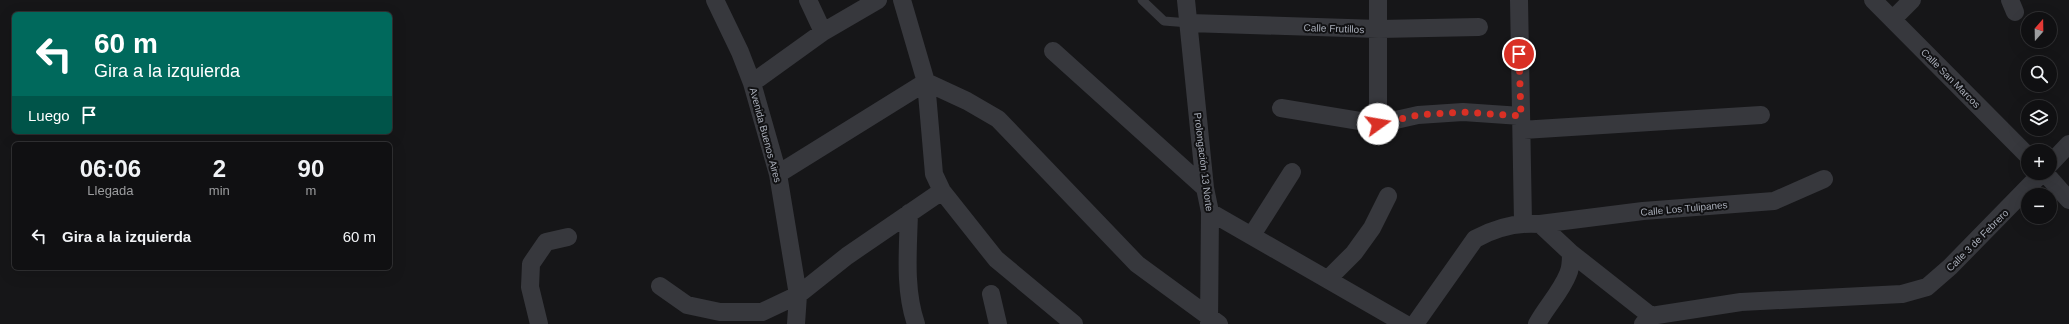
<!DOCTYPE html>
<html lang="es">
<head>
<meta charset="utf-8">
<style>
  :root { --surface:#101012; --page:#1e1e20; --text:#f1f3f6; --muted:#9c9d9f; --line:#303032 }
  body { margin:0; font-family:Arial,sans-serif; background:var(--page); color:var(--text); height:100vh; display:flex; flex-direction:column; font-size:15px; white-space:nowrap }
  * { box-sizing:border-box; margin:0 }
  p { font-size:13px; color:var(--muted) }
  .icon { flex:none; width:22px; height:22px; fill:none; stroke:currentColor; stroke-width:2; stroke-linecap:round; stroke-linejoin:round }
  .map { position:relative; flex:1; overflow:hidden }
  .drawer { position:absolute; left:12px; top:142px; width:380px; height:128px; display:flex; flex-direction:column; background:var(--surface); border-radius:6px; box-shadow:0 4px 16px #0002,0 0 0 1px var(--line) }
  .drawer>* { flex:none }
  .top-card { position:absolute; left:12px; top:12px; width:380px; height:122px; border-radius:6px; box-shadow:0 4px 16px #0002,0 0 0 1px var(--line); background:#00695c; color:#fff; overflow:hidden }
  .needle { width:26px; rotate:20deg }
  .fabs { position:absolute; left:2021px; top:12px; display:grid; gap:8px }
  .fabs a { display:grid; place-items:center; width:36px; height:36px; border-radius:50%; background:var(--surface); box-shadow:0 4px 16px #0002,0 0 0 1px var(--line); font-size:20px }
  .pin { position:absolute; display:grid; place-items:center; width:34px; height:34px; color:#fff; margin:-17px; border:2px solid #fff; border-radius:50%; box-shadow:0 1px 4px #0007 }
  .me { position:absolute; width:44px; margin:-22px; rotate:77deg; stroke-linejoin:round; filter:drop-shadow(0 0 3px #0008) }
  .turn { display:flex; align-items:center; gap:14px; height:84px; padding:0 16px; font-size:18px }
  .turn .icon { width:52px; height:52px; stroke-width:2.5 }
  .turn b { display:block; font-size:28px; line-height:34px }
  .then { display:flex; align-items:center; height:38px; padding:0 16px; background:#0003; gap:8px; font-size:15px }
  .eta { display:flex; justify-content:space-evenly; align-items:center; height:68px; text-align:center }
  .eta b { font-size:24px; font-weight:800; line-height:28px }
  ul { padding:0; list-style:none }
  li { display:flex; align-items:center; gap:12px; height:52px; padding:0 16px }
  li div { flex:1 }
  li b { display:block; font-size:15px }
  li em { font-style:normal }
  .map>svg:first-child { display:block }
</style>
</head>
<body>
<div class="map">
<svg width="2069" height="324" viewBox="0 0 2069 324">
  <rect width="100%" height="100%" fill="#161618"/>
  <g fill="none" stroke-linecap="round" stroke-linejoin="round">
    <path stroke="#37383d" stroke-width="9" d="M1142,0L1164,21L1189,23"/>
    <path stroke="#37383d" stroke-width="18" d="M715,0L740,52L752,83L778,174L798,295L796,324
      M808,0L823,32
      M902,0L926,82L934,174L942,191L996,259L1074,324
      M1186,0L1205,188L1210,212L1209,324
      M1378,0V124
      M1519,0L1523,222
      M1873,0L2028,156
      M2010,0L2015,12
      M1893,19L1912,0
      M1189,23L1379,29L1479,27
      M1053,51L1205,188
      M752,83L823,32L878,0
      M1281,108L1378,124L1418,115L1463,112L1521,116
      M1522,130L1761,115
      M2050,164L2069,144
      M2045,173L2069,200
      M778,174L926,82L967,101L998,119L1137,264L1219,324
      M1210,212L1405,324
      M909,213C908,250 904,289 916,324
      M1540,224L1571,253L1651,316
      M1252,235L1292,172
      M1328,279L1354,253L1372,228L1388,196
      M660,286L687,305L720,312H762L798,295L847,256L942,191
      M991,294L998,324
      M539,324L530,287L531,264L546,242L568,237
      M1415,324L1475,239C1495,228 1516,222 1540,224L1643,211L1774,201L1824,179
      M1537,324C1546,307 1561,292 1568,274C1571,268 1571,259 1571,253
      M1643,324L1651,316L1741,302L1902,294L1927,287L1950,267L2042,173"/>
  </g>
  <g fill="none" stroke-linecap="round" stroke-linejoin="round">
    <path stroke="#d93025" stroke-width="7" stroke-dasharray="0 12.6" d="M1378,124L1418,115L1463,112L1521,116L1519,54"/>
  </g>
  <g text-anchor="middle" stroke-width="4" stroke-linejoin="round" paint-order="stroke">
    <g font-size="10" fill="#a8adb8" stroke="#111113">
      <text transform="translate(1334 28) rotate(2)" y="4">Calle Frutillos</text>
      <text transform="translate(1951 78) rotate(45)" y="4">Calle San Marcos</text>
      <text transform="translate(766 135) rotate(75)" y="4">Avenida Buenos Aires</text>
      <text transform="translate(1204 162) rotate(83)" y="4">Prolongación 13 Norte</text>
      <text transform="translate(1684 208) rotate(-5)" y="4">Calle Los Tulipanes</text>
      <text transform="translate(1977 240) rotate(-45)" y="4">Calle 3 de Febrero</text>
    </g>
  </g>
</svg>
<div class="fabs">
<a><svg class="needle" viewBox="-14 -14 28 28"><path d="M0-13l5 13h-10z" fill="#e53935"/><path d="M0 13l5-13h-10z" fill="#9c9d9f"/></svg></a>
<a><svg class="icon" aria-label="search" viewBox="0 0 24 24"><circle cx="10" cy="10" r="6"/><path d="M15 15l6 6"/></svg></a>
<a><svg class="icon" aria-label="layers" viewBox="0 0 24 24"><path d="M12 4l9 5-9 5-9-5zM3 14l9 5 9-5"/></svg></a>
<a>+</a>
<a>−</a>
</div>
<div class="pin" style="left:1519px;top:54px;background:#d93025"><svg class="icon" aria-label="arrive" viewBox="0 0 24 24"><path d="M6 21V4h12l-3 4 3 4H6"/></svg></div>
<svg class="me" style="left:1378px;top:124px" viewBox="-20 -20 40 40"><circle r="19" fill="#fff"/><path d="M0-13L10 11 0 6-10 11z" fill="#d93025"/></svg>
<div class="top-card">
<div class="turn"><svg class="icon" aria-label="left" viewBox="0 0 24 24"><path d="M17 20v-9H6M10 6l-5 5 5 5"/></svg><div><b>60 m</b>Gira a la izquierda</div></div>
<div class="then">Luego<svg class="icon" aria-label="arrive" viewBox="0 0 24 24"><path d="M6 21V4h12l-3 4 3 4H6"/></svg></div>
</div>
<section class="drawer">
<div class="eta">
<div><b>06:06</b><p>Llegada</p></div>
<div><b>2</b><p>min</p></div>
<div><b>90</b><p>m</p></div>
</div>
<ul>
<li><svg class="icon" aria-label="left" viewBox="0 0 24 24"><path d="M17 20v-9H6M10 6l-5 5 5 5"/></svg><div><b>Gira a la izquierda</b></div><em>60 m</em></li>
</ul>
</section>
</div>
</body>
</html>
